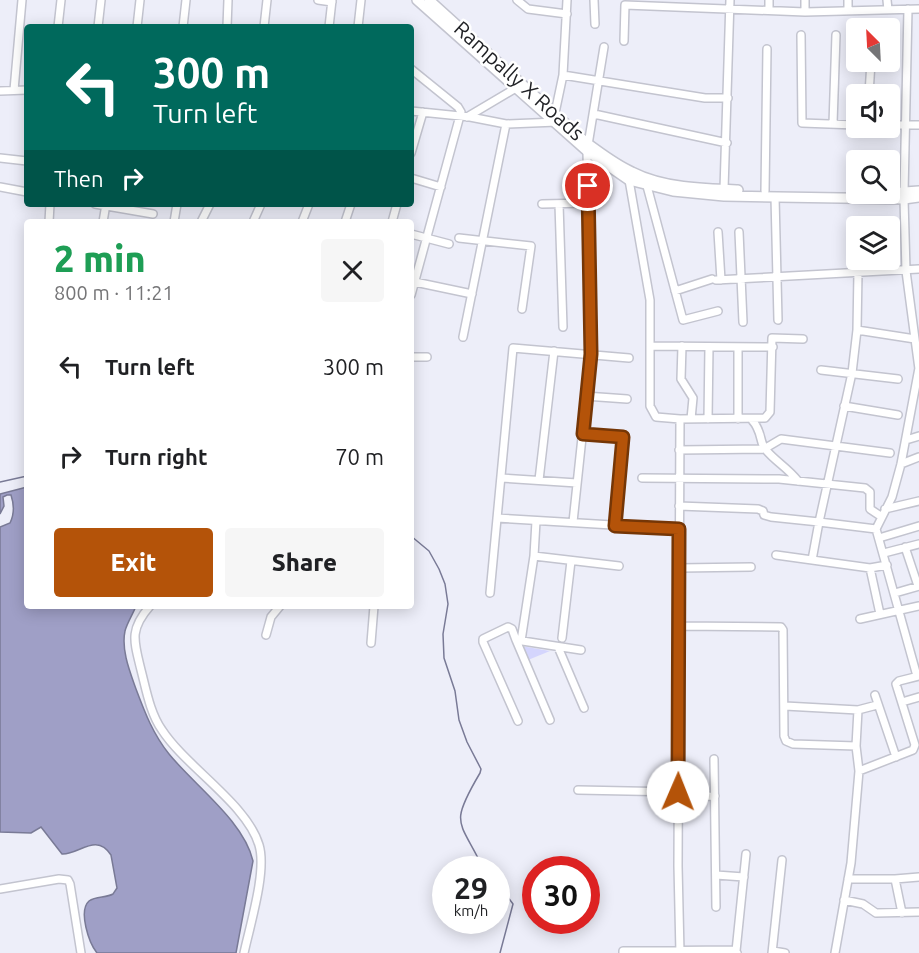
<!DOCTYPE html>
<html lang="en">
<head>
<meta charset="utf-8">
<style>
  :root { --surface:#fff; --page:#f6f6f6; --text:#202124; --muted:#757577; --accent:#b45309 }
  body { margin:0; font-family:Ubuntu,sans-serif; background:var(--page); color:var(--text); height:100vh; display:flex; flex-direction:column; font-size:22px; white-space:nowrap }
  * { box-sizing:border-box; margin:0 }
  p { font-size:20px; color:var(--muted) }
  .icon { flex:none; width:33px; height:33px; fill:none; stroke:currentColor; stroke-width:2; stroke-linecap:round; stroke-linejoin:round }
  .map { position:relative; flex:1; overflow:hidden }
  .details { position:absolute; left:24px; top:219px; width:390px; height:390px; display:flex; flex-direction:column; background:var(--surface); border-radius:6px; box-shadow:0 3px 15px #0003 }
  .details>* { flex:none }
  .guide { position:absolute; left:24px; top:24px; width:390px; height:183px; border-radius:6px; box-shadow:0 3px 15px #0003; background:#00695c; color:#fff; overflow:hidden }
  .needle { width:39px; rotate:336deg }
  .controls { position:absolute; left:846px; top:18px; display:grid; gap:12px }
  .controls a { display:grid; place-items:center; width:54px; height:54px; border-radius:6px; background:var(--surface); box-shadow:0 3px 15px #0003; font-size:30px }
  .speed { position:absolute; left:432px; top:856px; display:flex; gap:12px; font-size:30px; font-weight:700; text-align:center }
  .speed>* { display:grid; place-content:center; width:78px; height:78px; border-radius:50%; background:var(--surface); box-shadow:0 3px 15px #0003; line-height:1 }
  .speed small { font-size:15px; font-weight:400 }
  .speed .limit { border:9px solid #d22; background:#fff; color:#111 }
  .pin { position:absolute; display:grid; place-items:center; width:51px; height:51px; color:#fff; margin:-26px; border:3px solid #fff; border-radius:50%; box-shadow:0 2px 6px #0007 }
  .me { position:absolute; width:66px; margin:-33px; rotate:1deg; stroke-linejoin:round; filter:drop-shadow(0 0 4px #0008) }
  .turn { display:flex; align-items:center; gap:21px; height:126px; padding:0 30px; font-size:27px }
  .turn .icon { width:78px; height:78px; stroke-width:2.5 }
  .turn b { display:block; font-size:42px; line-height:51px }
  .then { display:flex; align-items:center; height:57px; padding:0 30px; background:#0003; gap:12px; font-size:22px }
  .round { display:grid; place-items:center; flex:none; width:63px; height:63px; border-radius:6px; background:var(--page) }
  .head { display:flex; align-items:center; justify-content:space-between; height:102px; padding:0 30px }
  h1 { font-size:36px; font-weight:800; line-height:45px; color:#1e9e55 }
  .primary-button { display:flex; gap:12px; margin-top:auto; padding:12px 30px }
  .primary-button a { flex:1; height:69px; border-radius:6px; background:var(--accent); color:#fff; font-size:24px; font-weight:800; line-height:69px; text-align:center }
  .primary-button a+a { background:var(--page); color:var(--text) }
  ul { padding:0; list-style:none }
  li { display:flex; align-items:center; gap:18px; height:90px; padding:0 30px }
  li div { flex:1 }
  li b { display:block; font-size:22px }
  li em { font-style:normal }
  .map>svg:first-child { display:block }
</style>
</head>
<body>
<div class="map">
<svg width="919" height="953" viewBox="0 0 919 953">
  <rect width="100%" height="100%" fill="#edeef9"/>
  <path fill="#d4d5fd" d="M521,646L550,651L528,660Z"/>
  <path fill="#9f9fc6" stroke="#797a96" stroke-width="1.5" d="M27,487V606H136C133,614 127,623 125,631C121,650 130,672 136,689C145,713 153,734 169,754C195,786 244,821 253,861L236,953H97C89,943 78,911 89,901C96,896 106,898 113,894L117,888L111,855C96,832 79,855 62,854L41,827L31,833L0,832V527L10,523C14,515 14,504 11,495H7L3,497L4,506L0,514V494Z"/>
  <g fill="none" stroke-linecap="round" stroke-linejoin="round">
    <path stroke="#797a96" stroke-width="1.5" d="M0,482L27,476
      M411,536L429,551L439,569L445,584L448,604L443,634L444,658L455,691L459,720L467,742L481,769L480,773C448,827 460,819 484,870
      M496,894L507,896L513,904L500,953"/>
    <g stroke="#c3c4cf" stroke-width="10">
      <path id="minor" d="M318,0L332,2
        M517,0L528,9L567,14
        M594,0L595,24
        M769,0V10
        M805,0V12
        M848,0V11
        M887,0L888,10
        M58,27L61,0
        M98,27L101,0
        M137,27L140,0
        M183,27L186,0
        M227,27L228,0
        M264,27L267,0
        M329,27L332,0
        M358,27L361,0
        M801,35L802,123L856,125
        M624,41L625,5L805,12L919,9
        M411,69L458,107L461,112L411,295
        M563,75L705,98H728
        M14,90L22,0
        M0,91L27,90
        M869,94L871,62
        M411,111L470,117L506,124L557,122
        M555,113L563,75L567,0
        M594,114L727,143
        M467,117L516,88
        M833,124L836,35
        M890,125H919
        M411,153L423,112
        M0,158L27,161
        M411,178L441,187
        M629,180L650,300V406L656,417L680,419L678,866L680,953
        M647,186L683,320L718,311
        M0,187L27,192
        M724,189L730,0
        M765,191L767,49
        M904,192L908,9
        M775,197L778,320
        M904,199L906,271L919,369
        M95,204L153,214
        M542,204L588,203
        M559,204L563,327
        M49,222L50,204
        M103,222L106,204
        M174,222L177,204
        M201,222L210,204
        M253,222L261,204
        M302,222L309,204
        M345,222L351,204
        M392,222L397,204
        M718,232L721,280
        M739,232L743,322
        M411,234L449,244
        M459,238L531,246L522,309
        M858,272L857,330L852,373L819,522L876,529
        M716,280L919,269
        M415,282L472,294
        M675,291L712,279
        M857,330L915,339
        M463,337L506,124
        M650,346L773,347
        M682,346L681,379L693,398L691,419
        M411,357H427
        M821,370L898,379
        M585,396L627,399
        M844,406L898,415
        M680,419L765,418L770,412L772,338L803,339
        M708,419L709,347
        M738,419V347
        M752,420C763,432 759,443 766,450C776,462 787,467 798,481
        M583,434L623,437L615,526
        M906,440L919,436
        M679,450L764,449L781,439L890,453
        M901,464L919,457
        M501,478L577,483
        M642,478L779,479L865,488L870,492V509L882,517
        M539,480L554,351
        M679,506L758,509L763,511L764,515L771,517L819,522L812,560
        M885,509L919,501
        M497,518L679,529
        M573,522L591,353L587,151L604,47
        M879,538L919,526
        M905,547L918,586
        M884,553L919,544
        M776,555L870,568L887,565
        M534,556L619,566
        M679,568L751,567
        M870,568L880,614
        M490,593L513,348L629,358
        M895,593L919,586
        M150,606C129,630 134,641 141,670C146,689 150,713 162,730C186,767 247,804 259,845C267,871 250,925 244,953
        M860,619L919,606
        M678,626L781,627L783,630L784,736L786,741L793,744L856,746L859,771L851,863L835,953
        M266,635L271,617L280,606
        M562,638L571,561
        M516,640L550,720
        M521,641L534,556L536,521
        M371,643L374,606
        M558,647L584,708
        M917,676L876,529L892,497L901,464L919,368
        M875,695L896,757
        M902,702L919,697
        M785,706L858,710L877,705
        M518,721L483,642V639L508,627L512,629L516,640L581,650
        M856,746L858,710
        M714,759L716,907
        M859,771L913,750L915,745L896,684L899,681L919,676
        M578,790L678,792
        M678,797L715,796
        M716,875L744,877
        M848,879H895
        M0,889L59,879L68,880L70,884L81,953
        M844,900L863,904L876,913L919,912
        M902,913L895,879L919,877
        M736,951L746,854
        M773,951L785,953
        M623,953V951L734,950L737,953
        M772,953L782,860"/>
    </g>
    <g stroke="#c3c4cf" stroke-width="12">
      <path id="major" d="M417,0L587,151L629,180L673,191L724,196L904,199L919,197
        M429,0L588,144C602,154 616,165 632,172C663,188 704,189 738,190
        M890,193L919,191"/>
    </g>
    <use href="#minor" stroke="#fff" stroke-width="7"/>
    <use href="#major" stroke="#fff" stroke-width="9"/>
  </g>
  <g fill="none" stroke-linecap="round" stroke-linejoin="round">
    <g stroke="#753606" stroke-width="15">
      <path id="route" d="M588,186L591,354L583,434L623,437L615,526L679,529L678,792"/>
    </g>
    <use href="#route" stroke="#b45309" stroke-width="10"/>
  </g>
  <g text-anchor="middle" stroke-width="5" stroke-linejoin="round" paint-order="stroke">
    <g font-size="21" fill="#212226" stroke="#fff">
      <text transform="translate(519 81) rotate(42)" y="7">Rampally X Roads</text>
    </g>
  </g>
</svg>
<div class="controls">
<a><svg class="needle" viewBox="-14 -14 28 28"><path d="M0-13l5 13h-10z" fill="#e53935"/><path d="M0 13l5-13h-10z" fill="#757577"/></svg></a>
<a><svg class="icon" aria-label="sound" viewBox="0 0 24 24"><path d="M4 9h4l5-4v14l-5-4H4zM17 9q2 3 0 6"/></svg></a>
<a><svg class="icon" aria-label="search" viewBox="0 0 24 24"><circle cx="10" cy="10" r="6"/><path d="M15 15l6 6"/></svg></a>
<a><svg class="icon" aria-label="layers" viewBox="0 0 24 24"><path d="M12 4l9 5-9 5-9-5zM3 14l9 5 9-5"/></svg></a>
</div>
<div class="speed"><div>29<small>km/h</small></div><div class="limit">30</div></div>
<div class="pin" style="left:588px;top:186px;background:#d93025"><svg class="icon" aria-label="arrive" viewBox="0 0 24 24"><path d="M6 21V4h12l-3 4 3 4H6"/></svg></div>
<svg class="me" style="left:678px;top:792px" viewBox="-20 -20 40 40"><circle r="19" fill="#fff"/><path d="M0-13L10 11 0 6-10 11z" fill="#b45309"/></svg>
<div class="guide">
<div class="turn"><svg class="icon" aria-label="left" viewBox="0 0 24 24"><path d="M17 20v-9H6M10 6l-5 5 5 5"/></svg><div><b>300 m</b>Turn left</div></div>
<div class="then">Then<svg class="icon" aria-label="right" viewBox="0 0 24 24"><path d="M7 20v-9h11M14 6l5 5-5 5"/></svg></div>
</div>
<section class="details">
<div class="head"><div><h1>2 min</h1><p>800 m · 11:21</p></div><a class="round"><svg class="icon" aria-label="close" viewBox="0 0 24 24"><path d="M6 6l12 12M18 6L6 18"/></svg></a></div>
<ul>
<li><svg class="icon" aria-label="left" viewBox="0 0 24 24"><path d="M17 20v-9H6M10 6l-5 5 5 5"/></svg><div><b>Turn left</b></div><em>300 m</em></li>
<li><svg class="icon" aria-label="right" viewBox="0 0 24 24"><path d="M7 20v-9h11M14 6l5 5-5 5"/></svg><div><b>Turn right</b></div><em>70 m</em></li>
</ul>
<div class="primary-button"><a>Exit</a><a>Share</a></div>
</section>
</div>
</body>
</html>
